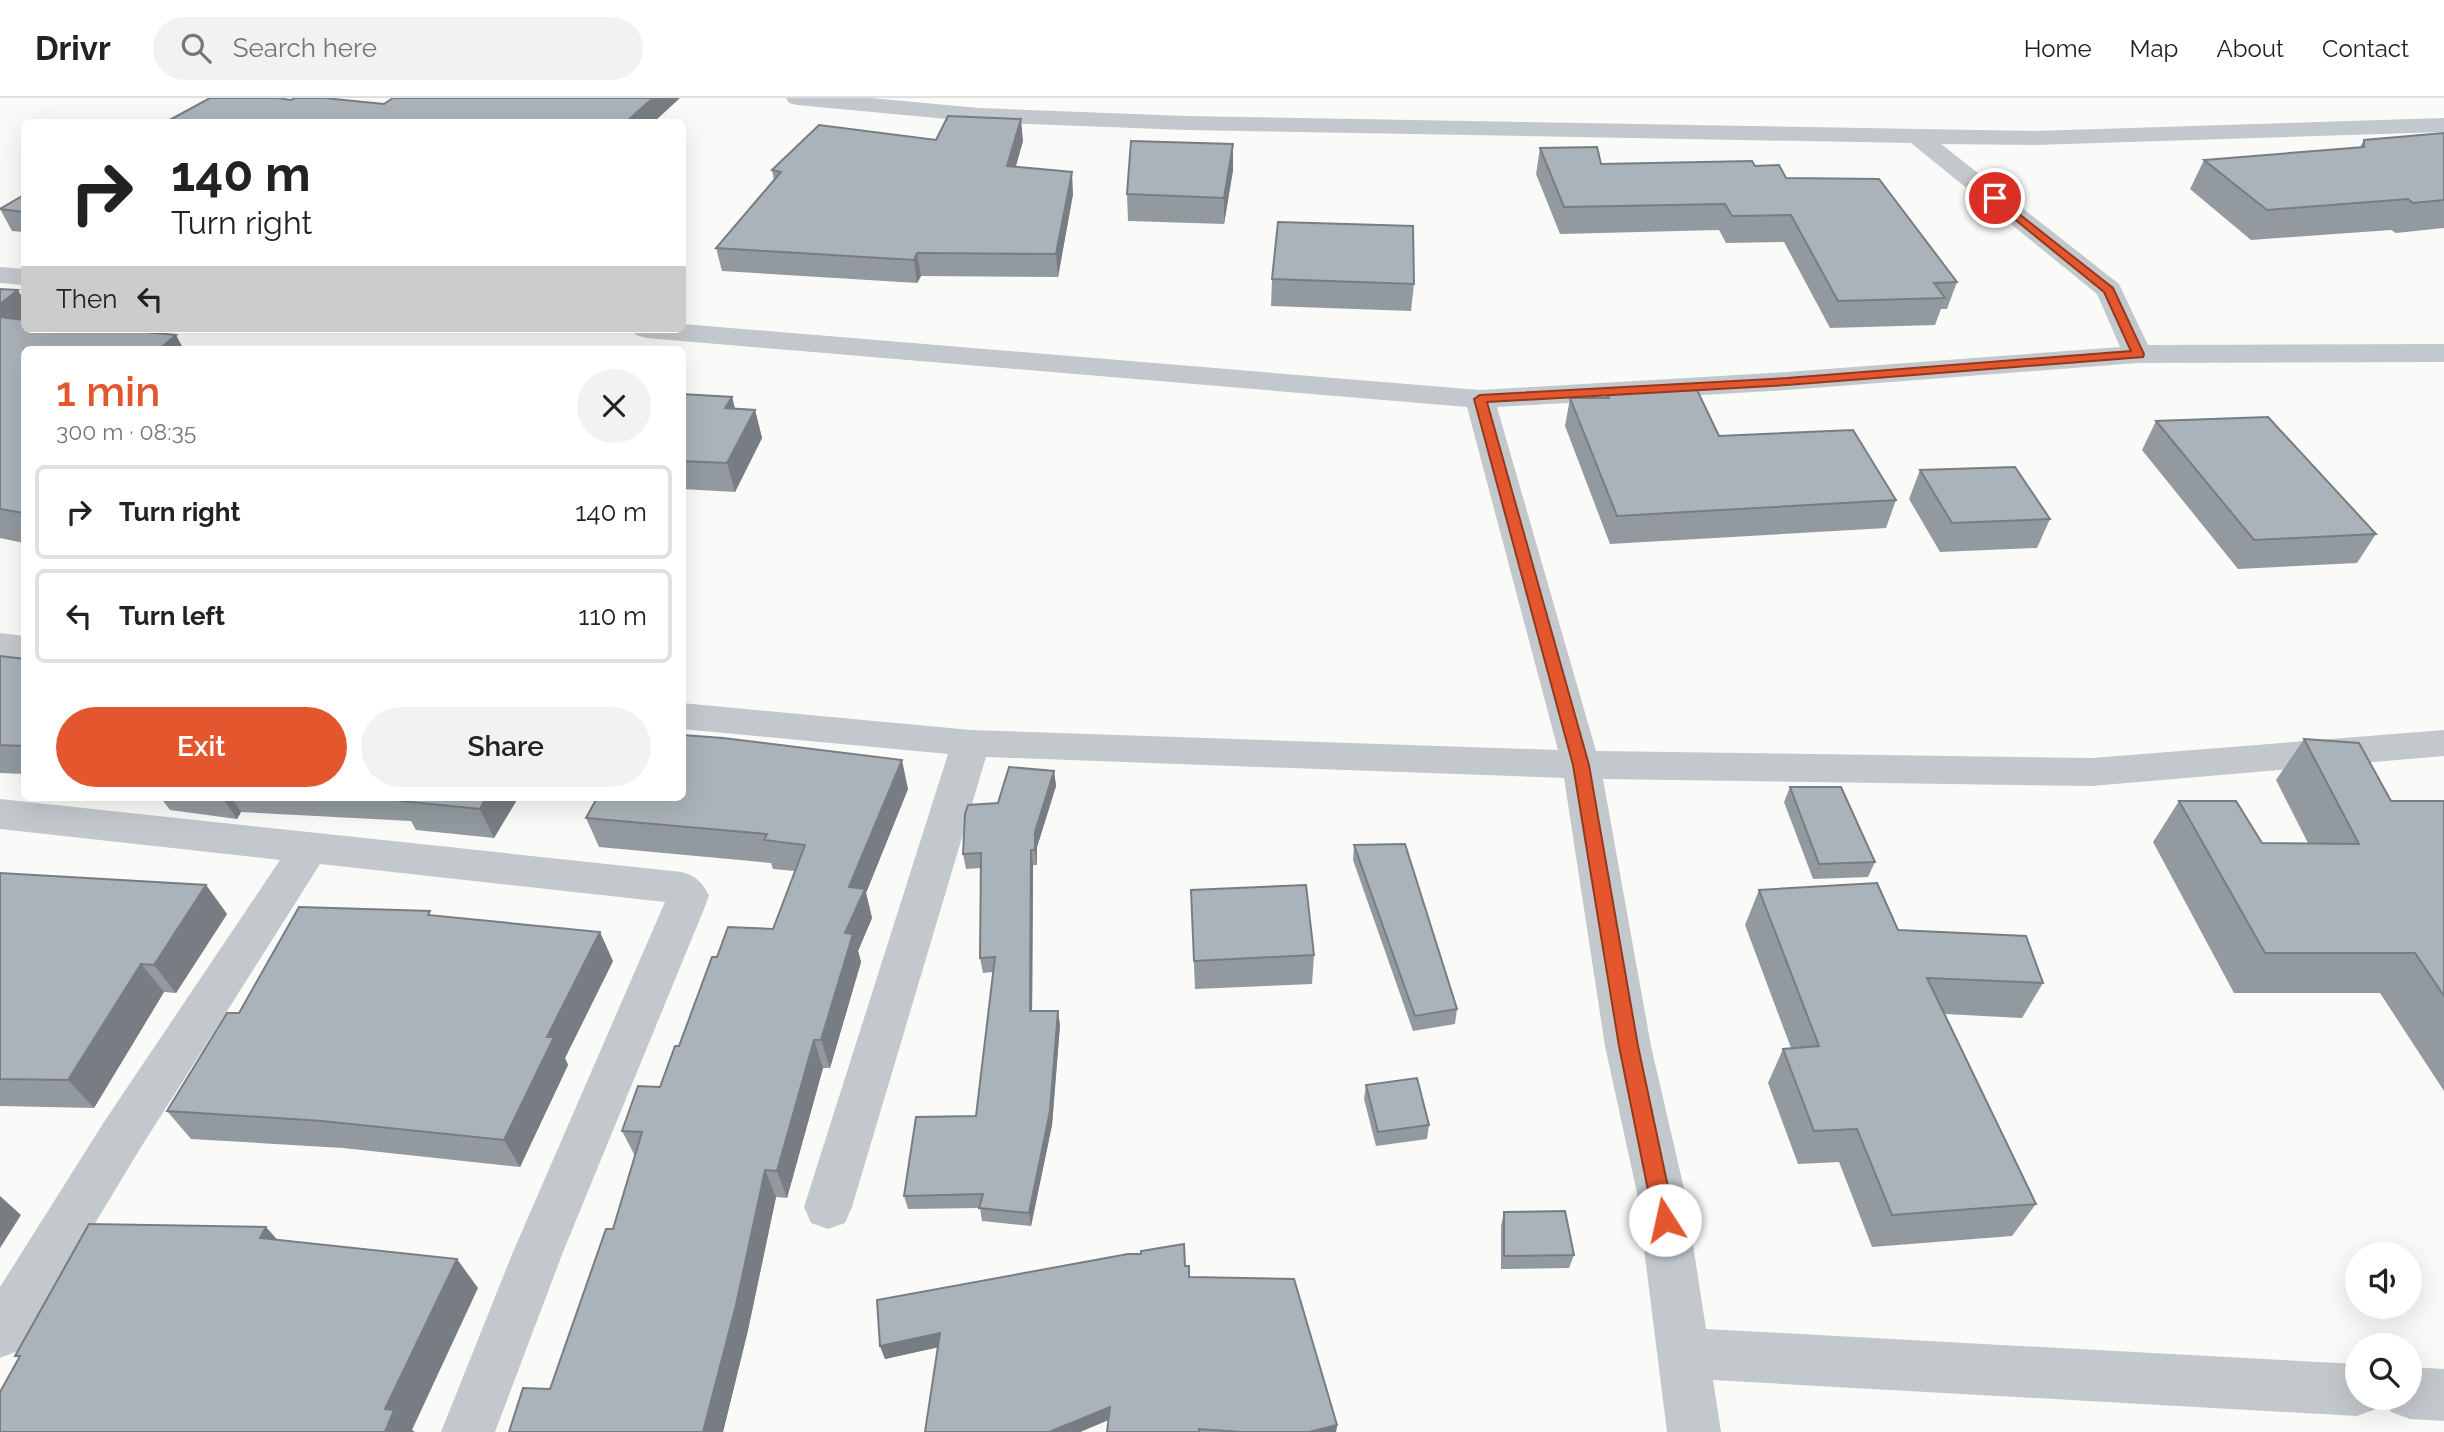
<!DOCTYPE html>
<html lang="en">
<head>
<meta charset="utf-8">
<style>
  :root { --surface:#fff; --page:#f2f2f2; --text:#222; --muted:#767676; --line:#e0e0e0; --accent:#e4572e }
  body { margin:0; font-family:Raleway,sans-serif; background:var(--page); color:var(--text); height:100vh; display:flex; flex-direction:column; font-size:26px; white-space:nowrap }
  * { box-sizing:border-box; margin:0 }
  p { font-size:23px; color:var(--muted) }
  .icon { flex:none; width:38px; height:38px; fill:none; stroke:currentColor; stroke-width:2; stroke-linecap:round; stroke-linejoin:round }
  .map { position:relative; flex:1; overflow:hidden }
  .side { position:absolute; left:21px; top:248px; width:665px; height:455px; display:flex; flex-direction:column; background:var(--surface); border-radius:10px; box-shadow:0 7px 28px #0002 }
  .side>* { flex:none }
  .hud { position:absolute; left:21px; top:21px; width:665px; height:214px; border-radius:10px; box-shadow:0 7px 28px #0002; background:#fff; color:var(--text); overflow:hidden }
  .controls { position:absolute; left:2345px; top:1144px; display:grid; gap:14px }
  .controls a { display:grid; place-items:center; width:77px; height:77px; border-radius:50%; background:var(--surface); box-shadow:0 7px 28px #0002; font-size:35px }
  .pin { position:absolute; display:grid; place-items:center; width:60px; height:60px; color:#fff; margin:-30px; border:4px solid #fff; border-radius:50%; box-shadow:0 2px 7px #0007 }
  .me { position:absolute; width:77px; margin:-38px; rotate:350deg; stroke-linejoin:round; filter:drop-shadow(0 0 5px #0008) }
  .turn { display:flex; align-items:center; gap:24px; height:147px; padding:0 35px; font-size:32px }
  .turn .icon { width:91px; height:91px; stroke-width:2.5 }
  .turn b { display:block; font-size:49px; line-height:60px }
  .then { display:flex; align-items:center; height:66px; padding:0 35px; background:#0003; gap:14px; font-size:26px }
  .round { display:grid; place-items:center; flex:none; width:74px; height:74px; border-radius:37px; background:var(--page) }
  .headline { display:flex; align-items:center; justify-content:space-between; height:119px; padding:0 35px }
  h1 { font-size:42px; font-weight:600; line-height:52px; color:var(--accent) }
  .cta { display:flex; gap:14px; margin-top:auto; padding:14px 35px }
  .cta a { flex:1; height:80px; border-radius:42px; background:var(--accent); color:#fff; font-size:28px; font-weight:600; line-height:80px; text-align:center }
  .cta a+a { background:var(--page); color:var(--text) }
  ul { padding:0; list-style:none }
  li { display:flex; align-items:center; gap:21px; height:94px; margin:0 14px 10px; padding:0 21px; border:4px solid var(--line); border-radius:10px }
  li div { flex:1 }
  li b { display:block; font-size:26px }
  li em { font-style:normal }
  header { display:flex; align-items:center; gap:42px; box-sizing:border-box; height:98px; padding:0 35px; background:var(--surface); border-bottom:2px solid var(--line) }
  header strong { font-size:33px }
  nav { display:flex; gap:38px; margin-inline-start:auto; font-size:24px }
  .search { width:490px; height:63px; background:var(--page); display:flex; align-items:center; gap:18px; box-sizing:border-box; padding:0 24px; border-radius:38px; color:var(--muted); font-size:26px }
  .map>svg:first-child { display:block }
</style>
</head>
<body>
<header>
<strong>Drivr</strong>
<div class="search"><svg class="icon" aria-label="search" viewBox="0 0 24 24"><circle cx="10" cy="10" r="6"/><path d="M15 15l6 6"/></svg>Search here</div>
<nav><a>Home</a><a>Map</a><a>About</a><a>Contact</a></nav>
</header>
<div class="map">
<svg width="2444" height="1334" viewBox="0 0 2444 1334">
  <rect width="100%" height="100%" fill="#fafaf8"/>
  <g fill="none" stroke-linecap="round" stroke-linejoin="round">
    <path fill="#c3c8cc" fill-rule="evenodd" d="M786,0H871L979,10L1186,18L2034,33L2444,20V34L2034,47L1941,46L2119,186L2148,247L2444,246V264L2138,265L1787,292L1497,309L1596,653L2092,660L2444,632V658L2092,688L1603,681L1651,948L1685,1095L1706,1231L2357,1266V1300H2380L2376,1311L2357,1318L1713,1282L1721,1334H1667L1637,1095L1605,948L1564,680L986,659L852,1109L845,1125L828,1131L811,1125L804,1109L948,656L682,631V605L971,632L1558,652L1467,309L646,240L636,237L632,231H682V226L1480,292L1787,274L2120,249L2097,196L1911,45L1186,32L979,24L797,7L789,5Z
      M0,169L24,171V187L0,185Z
      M0,535L24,538V562L0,559Z
      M0,701L682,774C697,779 701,783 709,797L704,811L563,1154L495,1334H441L513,1154L665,804L320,766L138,1054L18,1253L0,1260V1189L104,1024L280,762L0,731Z
      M2410,1269L2444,1271V1323L2410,1321L2391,1314L2386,1300H2410Z"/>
  </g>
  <path fill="#929a9f" d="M2444,35V130L2396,135L2391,132L2251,142L2190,91L2204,62L2360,49L2364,42Z
    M936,42L1023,43L1015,68L1073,96L1058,179L921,178L917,185L722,173L716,150L774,82L772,72Z
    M1233,46V72L1224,126L1128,123L1127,96Z
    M1540,50L1601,66L1755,68L1786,80L1957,184L1947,211H1941L1935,227L1830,230L1784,144L1726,145L1719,132L1560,136L1536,76Z
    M24,97V134L12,133L0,111Z
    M1272,181L1414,186L1411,213L1271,208Z
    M0,191L18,192L24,203V445L0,440Z
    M1606,293L1719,338L1896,402L1886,430L1610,446L1565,328L1570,300H1605Z
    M682,296L732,299L735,311L755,312L762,340L735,394L682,391Z
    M2156,323L2376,436L2357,465L2238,471L2142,352Z
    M1920,372L2050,421L2037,450L1940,454L1909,401Z
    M0,558L24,561V676L0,675Z
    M2304,641L2391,703H2444V993L2380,895H2234L2153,744L2179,703L2262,745H2308L2276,682Z
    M1054,673L1056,688L1037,749V767H1033L1032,913L1060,927L1052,1027L1031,1128L982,1123L980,1110L908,1111L904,1098L976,1018L993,874L983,875L980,860L981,770L966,771L963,756L998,705Z
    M1790,689L1875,764L1868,779L1813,781L1784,704Z
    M908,691L866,795L872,820L858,853L861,864L830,970H823L787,1100L776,1099L748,1232L723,1334H509L550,1291L613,1131L635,1058L622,1033L660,989L679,948L717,859L773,831L795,773L773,771L771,765L599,749L586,720Z
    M161,700H518L494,740L416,732L411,723L241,714L237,721L170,712Z
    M1354,747L1457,911L1455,926L1413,933L1353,762Z
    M0,775L206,787L227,816L176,895L164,894L94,1010L0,1008Z
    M1191,792L1314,857L1312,886L1195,891Z
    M1759,792L1898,832L2043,885L2022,920L1945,916L2036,1106L2012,1138L1872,1149L1839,1064L1798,1066L1768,985L1783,951L1791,950L1745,827Z
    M432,817L613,863L565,960L568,967L520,1069L343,1050L191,1041L167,1013L239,915Z
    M1366,987L1429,1027L1427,1041L1376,1048L1364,1001Z
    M1504,1114L1574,1157L1569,1170L1501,1171V1128Z
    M1141,1156L1189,1168L1190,1179L1337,1327L1336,1334H1107L1108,1322L1080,1334H925L938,1249L885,1261L880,1248Z"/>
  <path fill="#777d82" d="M653,0H680L654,24H626Z
    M1021,21L1023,43L1010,90L1007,68Z
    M1233,46V72L1224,126V100Z
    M1072,74L1073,96L1058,179L1056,156Z
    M917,155L921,178L917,185L914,162Z
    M18,192L24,203V231L0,243V206Z
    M176,237L184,252H158Z
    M732,299L739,327L725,310Z
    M755,312L762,340L735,394L727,365Z
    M902,662L908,691L866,795L872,820L858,853L861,864L830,970L821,942L845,835L849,789Z
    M1054,673L1056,688L1037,749V767L1035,752V734Z
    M223,700H232L241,714L237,721Z
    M486,700H518L494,740L480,711Z
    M1031,752L1033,767L1032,928L1030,913Z
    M206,787L227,816L176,895L154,867Z
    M600,834L613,863L565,960L568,967L520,1069L504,1042L547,939Z
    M141,866L164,894L94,1010L68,982Z
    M1058,913L1060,927L1052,1027L1031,1128L1029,1115Z
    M814,942L823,970L787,1100L777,1073Z
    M765,1072L776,1099L748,1232L723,1334H703Z
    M0,1098L21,1117L0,1150Z
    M266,1129L292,1158L260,1140Z
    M457,1161L478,1190L412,1332L415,1334H385V1311Z
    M940,1235L944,1248L885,1261L880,1248Z
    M1110,1309L1111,1321L1080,1334H1049Z
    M1337,1327L1336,1334H1309Z"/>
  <path fill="#aab3b9" stroke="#777d82" stroke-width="2" d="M210,0H277L291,2L295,0H324L384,6L393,0H653L626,24H166Z
    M948,18L1021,21L1007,68L1072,74L1056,156L917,155L914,162L716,150L781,74L772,72L819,27L936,42Z
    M2444,35V102L2413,105L2408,101L2267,112L2204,62L2364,49V42Z
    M1131,43L1233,46L1224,100L1127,96Z
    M1597,49L1601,66L1752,63L1755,68L1779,67L1786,80L1879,81L1957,184L1934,185L1945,200L1838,203L1791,117L1732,118L1725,106L1564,109L1540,50Z
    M24,97V114L0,111Z
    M1278,124L1413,128L1414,186L1272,181Z
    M0,191L18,192L0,206Z
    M0,219L24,222V231H115L176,237L158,252H24V415L0,411Z
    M1696,290L1719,338L1853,332L1896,402L1617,418L1570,300H1609L1606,293Z
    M682,296L732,299L725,310L755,312L727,365L682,363Z
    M2268,319L2376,436L2254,442L2156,323Z
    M2015,369L2050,421L1952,425L1920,372Z
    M0,558L24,561V648L0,647Z
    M682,637L723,640L902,662L849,789L865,791L845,835L853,836L821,942H814L777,1073L765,1072L736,1207L703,1334H509L523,1290L550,1291L606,1131H613L642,1034L622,1033L638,988L660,989L675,948H679L712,859H717L728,829L773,831L805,747L764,742L767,736L586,720L597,700H682Z
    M2304,641L2359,645L2391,703H2444V898L2415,855H2265L2179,703H2236L2262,745L2359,746Z
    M1009,669L1054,673L1035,734V752H1031L1030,913H1058L1050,1013L1029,1115L979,1110L983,1096L904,1098L916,1019L976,1018L995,859L980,860L981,755L963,756L965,716L968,707L998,705Z
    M1790,689H1841L1875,764L1819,766Z
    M402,700H486L480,711L400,703Z
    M1405,746L1457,911L1415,918L1354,747Z
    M0,775L206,787L154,867L141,866L68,982L0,981Z
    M1877,785L1898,832L2026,838L2043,885L1927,880L2036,1106L1892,1117L1857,1031L1814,1033L1783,951L1819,948L1759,792Z
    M1306,787L1314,857L1194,863L1191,792Z
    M299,809L430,813L428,817L600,834L547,939H554L504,1042L322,1023L167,1013L227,915H239Z
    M1417,980L1429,1027L1378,1034L1366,987Z
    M1565,1113L1574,1157L1504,1158V1114Z
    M89,1126L266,1129L260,1140L457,1161L385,1311L394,1312L385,1334H0V1294L20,1258H15Z
    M1184,1146L1185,1168H1189V1179L1294,1181L1337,1327L1309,1334H1241L1199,1331V1334H1107L1110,1309L1049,1334H925L940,1235L880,1248L877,1202L1128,1156H1141V1153Z"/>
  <path fill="#e4572e" stroke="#94391e" stroke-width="2" d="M1995,97L2113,190L2144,256L2143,259L1787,287L1487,304L1589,667L1638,948L1675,1122L1672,1129L1665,1131L1657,1129L1654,1122L1619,948L1573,667L1474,301L1480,297L1787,280L2131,253L2104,194L1991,102L1990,100Z"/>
</svg>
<div class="controls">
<a><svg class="icon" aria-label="sound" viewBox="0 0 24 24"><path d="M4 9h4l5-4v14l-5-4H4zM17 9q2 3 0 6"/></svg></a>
<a><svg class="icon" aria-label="search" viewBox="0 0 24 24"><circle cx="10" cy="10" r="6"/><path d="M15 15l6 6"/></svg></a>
</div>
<div class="pin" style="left:1995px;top:100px;background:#d93025"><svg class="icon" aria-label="arrive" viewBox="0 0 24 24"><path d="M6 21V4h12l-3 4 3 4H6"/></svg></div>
<svg class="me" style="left:1665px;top:1122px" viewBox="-20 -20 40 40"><circle r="19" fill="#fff"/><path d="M0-13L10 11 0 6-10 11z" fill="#e4572e"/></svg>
<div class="hud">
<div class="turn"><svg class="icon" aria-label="right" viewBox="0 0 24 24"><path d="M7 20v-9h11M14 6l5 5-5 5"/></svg><div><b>140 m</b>Turn right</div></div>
<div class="then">Then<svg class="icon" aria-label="left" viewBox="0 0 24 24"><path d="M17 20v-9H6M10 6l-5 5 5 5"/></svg></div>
</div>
<section class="side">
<div class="headline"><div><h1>1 min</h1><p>300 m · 08:35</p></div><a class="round"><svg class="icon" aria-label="close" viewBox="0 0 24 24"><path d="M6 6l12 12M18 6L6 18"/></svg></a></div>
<ul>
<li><svg class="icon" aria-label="right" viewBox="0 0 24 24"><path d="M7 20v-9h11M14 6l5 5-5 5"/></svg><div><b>Turn right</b></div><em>140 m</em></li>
<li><svg class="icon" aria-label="left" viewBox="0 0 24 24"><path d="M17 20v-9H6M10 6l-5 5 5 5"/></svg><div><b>Turn left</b></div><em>110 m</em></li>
</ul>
<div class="cta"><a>Exit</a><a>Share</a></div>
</section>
</div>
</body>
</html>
